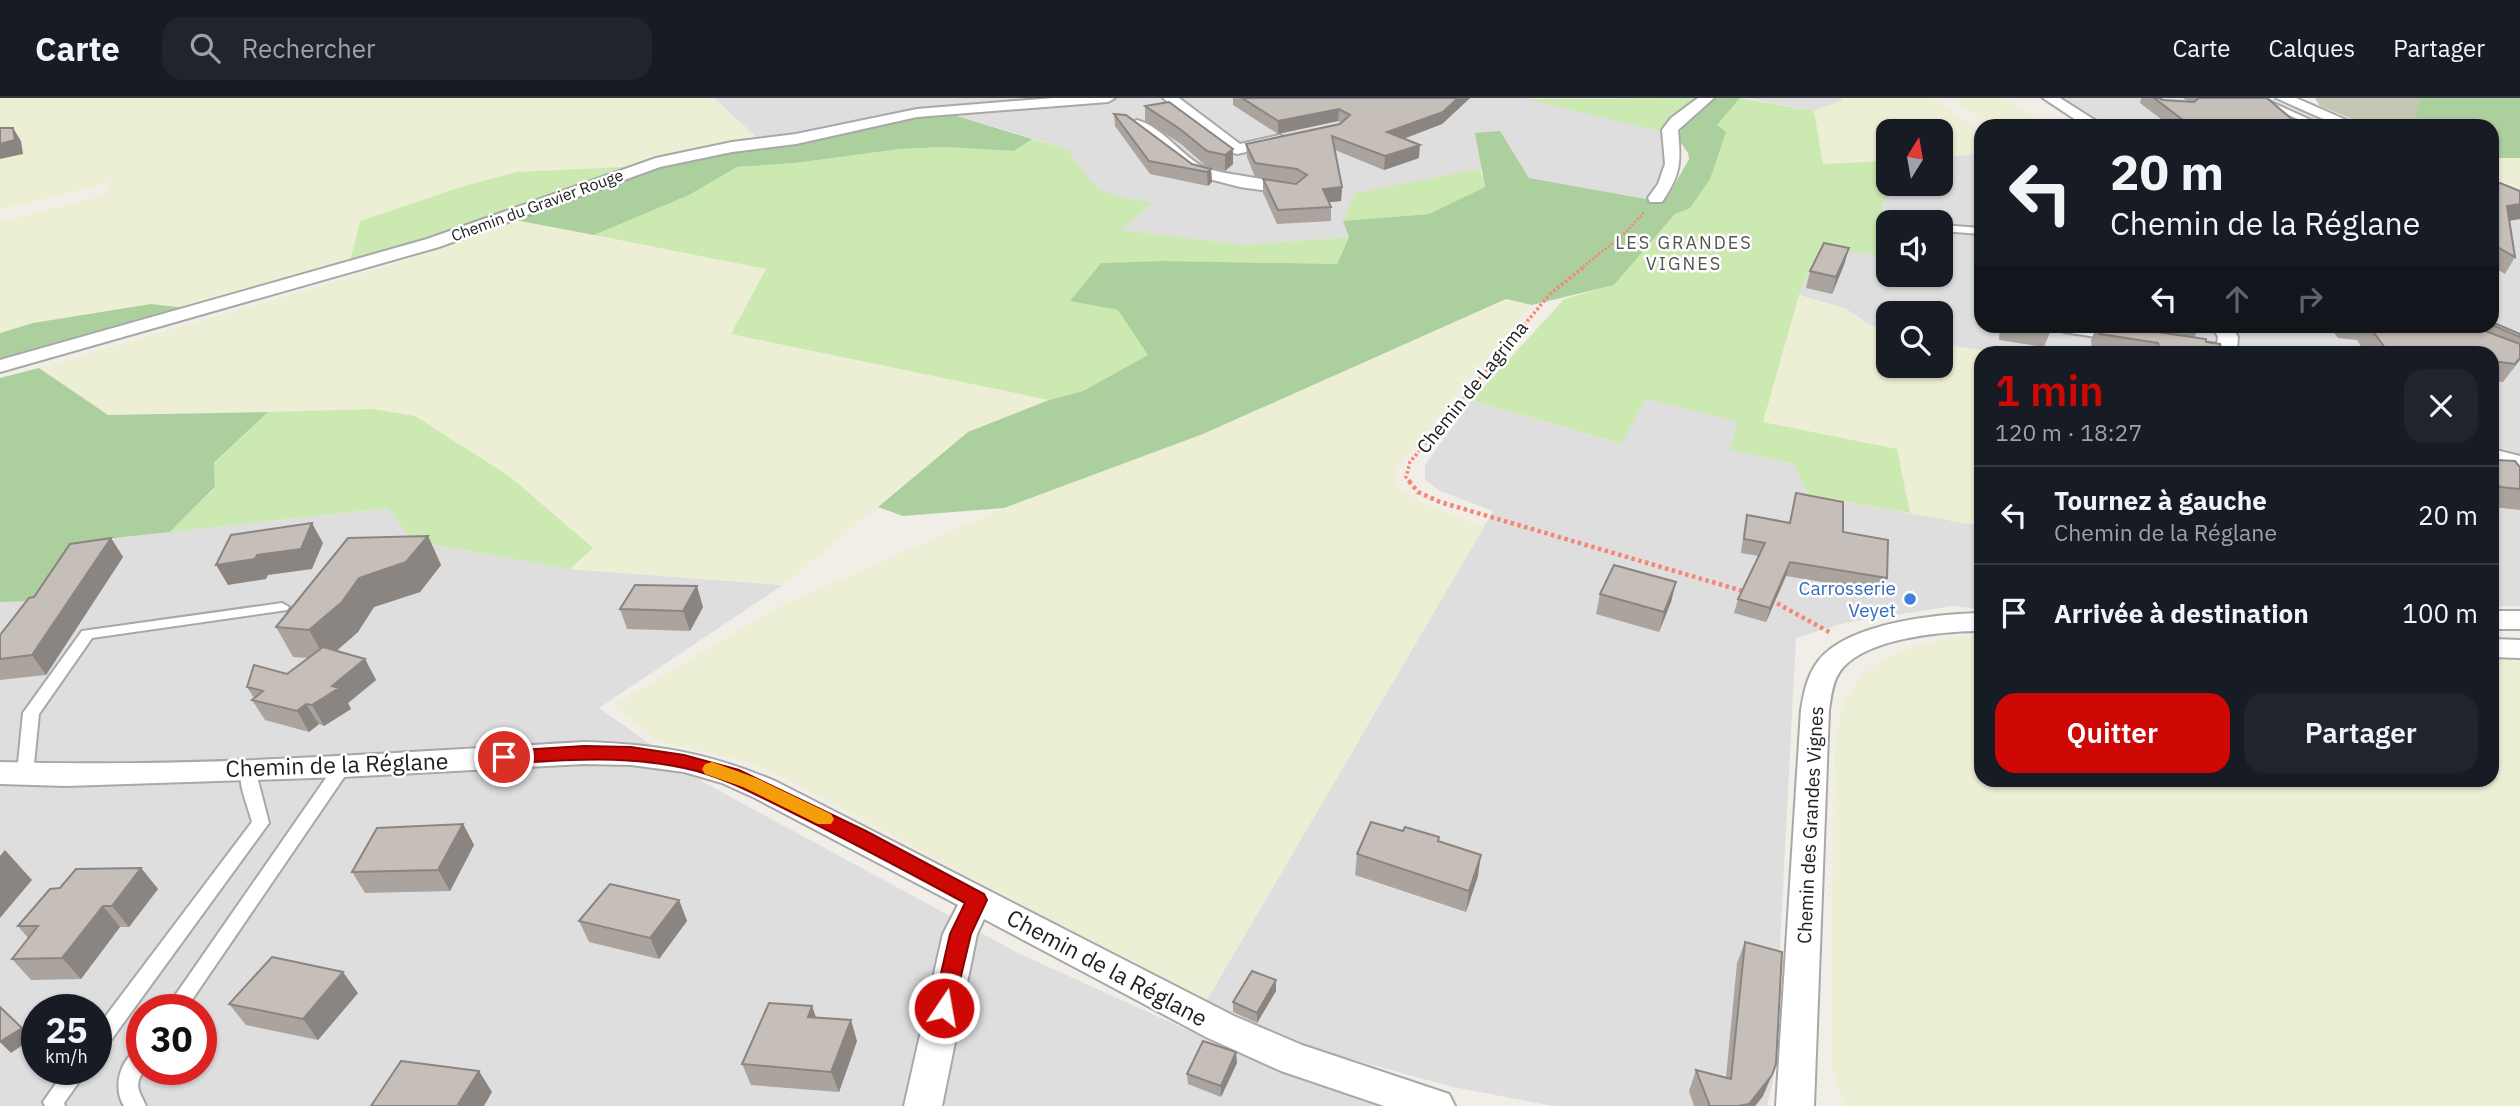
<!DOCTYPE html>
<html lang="fr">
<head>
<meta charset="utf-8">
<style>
  :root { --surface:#171b24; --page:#20242c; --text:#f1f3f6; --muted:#9ea1a6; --line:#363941; --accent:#ce0804 }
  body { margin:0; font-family:"IBM Plex Sans",sans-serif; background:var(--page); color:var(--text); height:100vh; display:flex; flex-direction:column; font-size:26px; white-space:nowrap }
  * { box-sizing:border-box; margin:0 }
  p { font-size:23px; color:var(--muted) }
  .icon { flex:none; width:38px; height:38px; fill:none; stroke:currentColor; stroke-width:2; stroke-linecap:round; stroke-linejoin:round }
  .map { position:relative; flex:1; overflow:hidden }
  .drawer { position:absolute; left:1974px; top:248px; width:525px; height:441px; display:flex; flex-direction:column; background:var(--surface); border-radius:21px; box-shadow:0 2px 5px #0004 }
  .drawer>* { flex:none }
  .hud { position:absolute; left:1974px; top:21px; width:525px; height:214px; border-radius:21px; box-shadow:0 2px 5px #0004; background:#171b24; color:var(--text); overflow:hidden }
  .needle { width:46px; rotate:11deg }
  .controls { position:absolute; left:1876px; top:21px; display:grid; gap:14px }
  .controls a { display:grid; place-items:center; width:77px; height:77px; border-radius:14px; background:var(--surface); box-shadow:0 2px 5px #0004; font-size:35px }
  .speed { position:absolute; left:21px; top:896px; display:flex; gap:14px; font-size:35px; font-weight:700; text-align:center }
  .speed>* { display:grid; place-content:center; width:91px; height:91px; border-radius:50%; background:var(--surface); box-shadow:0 2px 5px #0004; line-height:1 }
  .speed small { font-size:18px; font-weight:400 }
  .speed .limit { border:10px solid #d22; background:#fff; color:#111 }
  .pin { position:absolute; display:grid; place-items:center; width:60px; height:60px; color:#fff; margin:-30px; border:4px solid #fff; border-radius:50%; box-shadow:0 2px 7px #0007 }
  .me { position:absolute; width:77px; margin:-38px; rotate:12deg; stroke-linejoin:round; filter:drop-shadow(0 0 5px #0008) }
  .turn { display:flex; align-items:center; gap:24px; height:147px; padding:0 21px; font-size:32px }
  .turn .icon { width:91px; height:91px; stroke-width:2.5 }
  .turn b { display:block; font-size:49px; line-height:60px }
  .lanes { display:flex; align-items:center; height:66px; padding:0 21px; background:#0003; justify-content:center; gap:35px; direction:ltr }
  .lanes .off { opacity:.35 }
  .round { display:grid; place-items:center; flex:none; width:74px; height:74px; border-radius:21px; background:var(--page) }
  .overview { display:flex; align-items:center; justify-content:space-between; height:119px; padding:0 21px }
  h1 { font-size:42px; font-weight:600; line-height:52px; color:var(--accent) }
  .action { display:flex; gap:14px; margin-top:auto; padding:14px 21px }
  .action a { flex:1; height:80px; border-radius:21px; background:var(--accent); color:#fff; font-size:28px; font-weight:600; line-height:80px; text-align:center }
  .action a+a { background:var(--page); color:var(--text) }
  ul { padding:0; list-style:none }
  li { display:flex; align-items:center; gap:21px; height:98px; padding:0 21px; border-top:2px solid var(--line) }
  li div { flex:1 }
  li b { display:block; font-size:26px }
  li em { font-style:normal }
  header { display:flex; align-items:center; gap:42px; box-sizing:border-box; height:98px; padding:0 35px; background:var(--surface); border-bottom:2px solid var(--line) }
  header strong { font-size:33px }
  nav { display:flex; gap:38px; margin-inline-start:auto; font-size:24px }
  .search { width:490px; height:63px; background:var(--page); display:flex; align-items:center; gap:18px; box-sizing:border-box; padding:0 24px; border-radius:21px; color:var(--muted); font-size:26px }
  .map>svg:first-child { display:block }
</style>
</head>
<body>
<header>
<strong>Carte</strong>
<div class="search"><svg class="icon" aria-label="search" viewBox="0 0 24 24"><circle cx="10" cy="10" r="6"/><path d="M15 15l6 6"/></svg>Rechercher</div>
<nav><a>Carte</a><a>Calques</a><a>Partager</a></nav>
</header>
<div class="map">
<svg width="2520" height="1008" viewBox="0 0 2520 1008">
  <rect width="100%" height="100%" fill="#f1eee8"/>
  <path fill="#dfdede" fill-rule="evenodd" d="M714,0H1526L1662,34L1665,62L1660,77L1646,101L1480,71L1349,139L1245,147L1119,132L1151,105L1104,96L1091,87L1068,51L941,13L766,48Z
    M1747,0H1840L1843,2L1814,13Z
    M2057,0H2269L2337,28H2080L2095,24Z
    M1981,55V228H2492V91L2520,103V508H2492V256L1996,255L1941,246V215H1888V232L1868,226L1846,211L1799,197L1820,148L1903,86H1941V60ZM1888,124H1941V177H1888Z
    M1646,301L1738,323L1730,352L1794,366L1808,397L1981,428V511L1952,508L1844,525L1796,540L1773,983L1767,1008H1553L1453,989L1343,959L1264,932L1205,905L1493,413L1440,393L1425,382V367L1472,302L1620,346Z
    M389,410L412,443L570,471L783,487L599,610L705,685L1018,855L1280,974L1379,1008H0V504L29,502L86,443ZM37,912H96V971H37ZM142,912H201V971H142Z"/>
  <path fill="#c6c6b4" d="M2315,0H2422L2415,15L2423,28H2369L2320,8Z"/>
  <path fill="#edefd5" d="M0,0H713L759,42L624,69L516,74L461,89L360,123L350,163L187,210L150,206L33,225L0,235V124L101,98L112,84L0,111Z
    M1840,0H1931L1981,33V55L1941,60V33H1888V63L1823,66L1814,13L1843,2Z
    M1949,0H2004L2048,28H1991Z
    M2492,60H2520V90L2492,79Z
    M515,122L767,171L732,236L1049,302L968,334L783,487L570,471L593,450L415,318L373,311L108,317L39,270L348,180L452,147Z
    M1799,197L1846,211L1868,226L1888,232V268H1941V246L1996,255L1981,256V428L1910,415L1896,351L1763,324Z
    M1507,201L1532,207L1402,362L1395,376L1398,389L1414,401L1484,429L1205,905L783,679L744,663L657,643L614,607L778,509L1004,410L1203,336Z
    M1981,538V682H2492V561L2520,562V1008H1844L1831,966L1834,651L1843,605L1861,577L1884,561L1917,547L1954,539Z"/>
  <path fill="#cbe9b0" d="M1696,0L1668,25L1662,34L1525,1Z
    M1740,0L1814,13L1823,66L1888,63V86H1903L1882,104L1887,159L1820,148L1799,197L1763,324L1897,351L1910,415L1808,397L1794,366L1730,352L1737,323L1646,301L1621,346L1472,302L1564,201L1614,187L1675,116L1690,109L1717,27Z
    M1032,41L1068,51C1099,99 1097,94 1152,105L1120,132L1245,147L1349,139L1337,166L1162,163L1101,165L1118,212L1149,257L1083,293L1049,302L731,236L766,171L594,137L689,97L737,69L795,65L900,51L943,49L1014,53Z
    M624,69L464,129L350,163L360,123L461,89L516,74Z
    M1480,71L1485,89L1429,116L1343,123L1356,95Z
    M373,311L415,318L509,378L593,450L570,471L412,443L388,410L170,434L215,390L214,366L268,314Z"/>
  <path fill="#accf9e" d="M1714,0H1740L1717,27L1726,34L1710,81L1690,110L1675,116L1614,187L1532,207L1506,201L1203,336L1004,410L903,418L878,409L968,334L1049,302L1083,293L1148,257L1118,212L1070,203L1101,165L1162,163L1337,166L1349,139L1343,123L1429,116L1485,89L1475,35L1500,33L1529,80L1646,101L1667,100L1689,61L1688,55L1679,42L1682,25Z
    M2422,0H2520V60H2492V28H2423L2414,15Z
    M941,13L1032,41L1014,53L943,49L900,51L795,65L737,69L689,97L594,137L515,122L638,74L726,54Z
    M151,206L187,210L0,262V235L33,225Z
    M39,270L108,317L268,314L214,365L215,389L170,434L86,443L29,503L0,504V280Z"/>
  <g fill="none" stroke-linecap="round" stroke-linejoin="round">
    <g stroke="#a8a8a8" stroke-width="4">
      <path id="lane" d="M2251,0H2262L2324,28H2313Z
        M1941,127L1981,130V136L1941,133Z
        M282,505L289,509L287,512L92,540L39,616L33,676L31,680H19L17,676L23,615L82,533Z
        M343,662L349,664L351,668L349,672L185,912H165L337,664Z
        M248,665L254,667L269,725L103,953L96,956V931L252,724C248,708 236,683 242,667Z
        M142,950V971H145C133,988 139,992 146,1008H124C112,990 120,958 142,950Z
        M66,971H88L64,1005L65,1008H45L43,1004Z"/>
    </g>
    <g stroke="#a8a8a8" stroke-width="4">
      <path id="street" d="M1053,0H1115L1108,4L917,19L796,46L732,54L660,69L439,149L0,274V262L427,141L656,60L732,44L796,36L917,11Z
        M1163,0H1179L1240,46L1280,37L1288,42L1285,45L1237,56L1231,54Z
        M1698,0H1714L1678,32C1681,65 1681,76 1662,104H1650L1648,100L1658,86L1665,66L1662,32L1671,20Z
        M2043,0H2060L2104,28H2085Z
        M2276,0H2296L2360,28H2339Z
        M1137,22C1164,29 1186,64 1209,71C1228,78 1296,83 1304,92L1296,97L1240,89L1194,77L1167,54L1132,30L1129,27L1132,24Z
        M2063,228C2087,228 2111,228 2135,234L2138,238L2135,242L2128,244L2064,234L2061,230Z
        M2212,228H2232L2238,239L2237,250L2247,256H2200L2180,251L2177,247L2180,243L2187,241L2217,246L2218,239Z
        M2492,351L2520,358V372L2492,365Z
        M2492,513H2520V531H2492Z
        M1981,515V533C1944,533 1861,540 1839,575C1832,585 1831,600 1829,612L1814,1008H1776L1801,612C1804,594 1807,577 1819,562C1849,525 1936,516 1981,515Z
        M2492,541L2520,542V560L2492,559Z
        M584,644C656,646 710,655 777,684L1234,918L1302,947L1449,996L1455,1008H1384L1281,973L1208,940L984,821L977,836L942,1008H904L943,836L958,807L755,700L722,685L684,674L631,667L584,666L343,679L66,688L0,686V664C194,670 390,655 584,644Z"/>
    </g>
    <path stroke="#f78474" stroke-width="2.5" stroke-dasharray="2 2" stroke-linecap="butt" d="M1583,169L1625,135L1645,113"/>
    <path stroke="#f78474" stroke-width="3.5" stroke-dasharray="2.5 2.5" stroke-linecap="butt" d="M1410,384L1406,379L1410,364L1550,196L1585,168"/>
    <path stroke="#f78474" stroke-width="4.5" stroke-dasharray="3.5 3.5" stroke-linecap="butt" d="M1409,383L1418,394L1440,404L1746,494
      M1771,502L1831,535"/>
    <use href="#lane" fill="#fff" fill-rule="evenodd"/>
    <use href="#street" fill="#fff" fill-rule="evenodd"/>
  </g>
  <path fill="#aaa39e" d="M1233,0H1470L1442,26L1404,41L1419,60L1384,72L1335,52L1342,89L1341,103L1329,104L1331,109V123L1277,126L1263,95V81L1296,86L1297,85L1255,79L1247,59L1246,46L1341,25L1338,23L1278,36L1233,7Z
    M2141,0H2159L2163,2L2187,3L2183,0H2267L2300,28H2170L2140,5Z
    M1145,8L1233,51V66L1225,73L1207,69L1181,46L1145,23Z
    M1114,16L1192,66L1211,71L1212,84L1208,88L1150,76L1115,28Z
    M2492,86L2520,93V121L2509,123L2515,159L2505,176L2492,168Z
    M1849,150L1844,167L1832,196L1806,190L1810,173Z
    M2000,228H2051V232L2044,249L1999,242Z
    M2097,228H2200L2194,240L2206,244L2223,256H2109L2092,253L2091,242Z
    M2329,228H2428L2432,231H2482L2484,228H2492L2520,236V262L2503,284L2492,283V256H2366L2357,242L2338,240Z
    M2492,357L2496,362L2520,369V412L2492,409Z
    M1796,395L1843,434L1887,480L1882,494L1786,478L1766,524L1734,515L1738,501L1759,458L1741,455L1744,431L1747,417L1789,425Z
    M428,438L441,467L420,494L374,509L358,534L336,553L365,561L376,582L348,605L351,611L324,628L319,626L309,634L265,622L252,602L254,600L247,589L287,576L308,560L293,559L276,529Z
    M111,440L123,459L46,577L0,582V537L34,499Z
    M1676,484L1671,504L1659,534L1596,516L1600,496Z
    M703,509L690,533L627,531L620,511Z
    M463,726L474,747L450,793L365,795L352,774Z
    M1438,743L1478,778L1466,814L1355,777L1357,756Z
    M141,770L158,791L129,829H120L81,881L31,882L12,861L28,840L18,828L60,790Z
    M679,802L687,823L659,861L589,844L579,823Z
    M1745,844L1763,998L1755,1008H1694L1689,993L1696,972L1726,979L1737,865Z
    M1276,882V893L1257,925L1233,914V904Z
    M358,895L318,942L246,927L229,906Z
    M812,908L816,919L857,943L839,994L751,987L742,966Z
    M1237,965L1221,999L1188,986L1187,976Z"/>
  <path fill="#8b8581" d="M1458,0H1470L1442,26L1386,47L1387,34Z
    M1339,11L1338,23L1278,36V23Z
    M13,30L21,43L23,56L0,61V46Z
    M1420,47L1419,60L1384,72L1385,58Z
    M1233,51V66L1225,73V57Z
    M1211,71L1212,84L1208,88L1207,74Z
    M1342,89L1341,103L1323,105V91Z
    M2520,106V121L2497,124L2507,108Z
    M1849,150L1844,167L1832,196L1836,179Z
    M312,425L323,445L312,471L268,477L266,481L228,487L216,467L257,457Z
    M428,438L441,467L420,494L374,509L358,534L326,562L309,532L359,480Z
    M111,440L123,459L46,577L32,557Z
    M1790,464L1786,478L1766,524L1770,510Z
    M1676,484L1671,504L1659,534L1664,514Z
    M697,488L703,509L690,533L683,513Z
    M365,561L376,582L348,605L351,611L324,628L312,607L332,588Z
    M306,606L319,626L309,634L297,613Z
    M463,726L474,747L450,793L438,772Z
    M5,752L32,782L0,820V758Z
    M1481,757L1478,778L1466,814L1469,793Z
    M141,770L158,791L129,829L112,808Z
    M679,802L687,823L659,861L650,840Z
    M103,808L120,829L81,881L62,860Z
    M343,874L358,895L318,942L303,921Z
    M1276,882V893L1257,925V915Z
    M812,908L819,929L808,919Z
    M851,922L857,943L839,994L831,974Z
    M22,930L33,940L11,955L0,944Z
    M1236,954L1237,965L1221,999V988Z
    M479,973L492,994L484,1008H457Z
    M1772,977L1763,998L1755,1008H1748Z"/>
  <path fill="#c6beb8" stroke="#8b8581" stroke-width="2" d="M1242,0H1458L1443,14L1387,34L1420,47L1385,58L1332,38L1342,89L1323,91L1331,109L1278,112L1263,81L1296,86L1307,77L1297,71L1255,65L1246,46L1340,26L1350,17L1339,11L1278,23Z
    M2154,0H2159L2163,2L2194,4L2199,0H2267L2300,28H2191Z
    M1169,4L1233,51L1225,57L1207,53L1180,31L1145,8Z
    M1114,16L1126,17L1192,66L1211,71L1207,74L1149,63Z
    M0,30H13L15,42L0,46Z
    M2500,85L2520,93V106L2507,108L2515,159L2492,146V86Z
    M1824,145L1849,150L1836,179L1810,173Z
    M2492,224L2520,236V239L2492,227Z
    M2024,228H2051V232Z
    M2098,228H2115L2206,241V244L2220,246L2223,256H2167L2166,254L2160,253L2158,245L2100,236Z
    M2369,228H2428L2432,231L2446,228H2472L2520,246V260L2515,266L2492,263V256H2424L2386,251Z
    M2492,357L2496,362L2515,363L2520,369V391L2500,389L2495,383H2492Z
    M1796,395L1843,404V434L1888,442L1887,480L1790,464L1770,510L1738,501L1765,445L1744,441L1747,417L1790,425Z
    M312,425L301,451L257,457L255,461L216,467L231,437Z
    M428,438L406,464L359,480L342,504L309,532L276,529L348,440Z
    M111,440L32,557L0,561V537L29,500L34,499L70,446Z
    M1614,467L1676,484L1664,514L1600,496Z
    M635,487L697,488L683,513L620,511Z
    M323,549L365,561L332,588L339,590L312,607L306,606L297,613L252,602L263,593L247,589L254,567L287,576Z
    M1371,724L1403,733L1405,729L1439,739L1438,743L1481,757L1469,793L1357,756Z
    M463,726L438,772L352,774L377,730Z
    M141,770L112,808H103L62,860L12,861L38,828H18L50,791L60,790L76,771Z
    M610,786L679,802L650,840L579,823Z
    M1745,844L1782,854L1776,966L1772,977L1749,1006L1738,1008H1710L1696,972L1731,981Z
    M272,859L343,874L303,921L229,906Z
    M1252,873L1276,882L1257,915L1233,904Z
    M769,905L812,908L808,919L851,922L831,974L742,966Z
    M0,909L22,930L0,944Z
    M1203,943L1236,954L1221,988L1187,976Z
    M401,963L479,973L457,1008H371Z"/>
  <path fill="#ce0804" stroke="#860503" stroke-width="2" d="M584,648L631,649L684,657L739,672L866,733L984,796L987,802L971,836L952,916L944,919L937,916L933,910L950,836L965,805C908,774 850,743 791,714C756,697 722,678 684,670C624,657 564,662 504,666L498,664L495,659L498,655L504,653Z"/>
  <path fill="#f59e0b" d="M712,664L756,680L831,716L834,721L831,726H818L743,689L705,676L702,671L705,666Z"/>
  <circle fill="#3f7fe0" stroke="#fff" stroke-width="2.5" cx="1910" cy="501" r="7"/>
  <g text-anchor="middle" stroke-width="5" stroke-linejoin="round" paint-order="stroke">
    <g font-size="16" fill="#212121" stroke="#fff">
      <text transform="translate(537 107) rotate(-20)" y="6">Chemin du Gravier Rouge</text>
    </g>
    <g font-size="18" letter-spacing="2" fill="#545454" stroke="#fff">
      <text x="1684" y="151">LES GRANDES<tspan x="1684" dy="21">VIGNES</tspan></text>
    </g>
    <g font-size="19" fill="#212121" stroke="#fff">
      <text transform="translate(1472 289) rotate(-51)" y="7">Chemin de Lagrima</text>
      <text transform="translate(1810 727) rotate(-87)" y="7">Chemin des Grandes Vignes</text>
    </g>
    <g font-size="19" fill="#366cbe" stroke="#fff" text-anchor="end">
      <text x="1896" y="497">Carrosserie<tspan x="1896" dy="22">Veyet</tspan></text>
    </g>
    <g font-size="23" fill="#212121" stroke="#fff">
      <text transform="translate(337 667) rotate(-2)" y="8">Chemin de la Réglane</text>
      <text transform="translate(1107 870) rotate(28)" y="8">Chemin de la Réglane</text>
    </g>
  </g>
</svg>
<div class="controls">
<a><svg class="needle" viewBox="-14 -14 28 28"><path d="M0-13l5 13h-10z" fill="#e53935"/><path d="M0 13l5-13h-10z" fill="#9ea1a6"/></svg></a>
<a><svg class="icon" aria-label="sound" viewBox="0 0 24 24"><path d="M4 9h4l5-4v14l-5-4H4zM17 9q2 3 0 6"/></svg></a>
<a><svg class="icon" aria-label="search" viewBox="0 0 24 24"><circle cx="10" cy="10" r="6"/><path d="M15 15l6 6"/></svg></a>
</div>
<div class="speed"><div>25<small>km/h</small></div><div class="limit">30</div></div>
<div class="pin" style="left:504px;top:659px;background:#d93025"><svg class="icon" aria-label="arrive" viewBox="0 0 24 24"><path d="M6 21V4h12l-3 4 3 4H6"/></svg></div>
<svg class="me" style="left:944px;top:910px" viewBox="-20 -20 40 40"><circle r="17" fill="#ce0804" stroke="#fff" stroke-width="3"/><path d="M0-11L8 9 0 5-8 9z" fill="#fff"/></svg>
<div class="hud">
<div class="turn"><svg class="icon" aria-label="left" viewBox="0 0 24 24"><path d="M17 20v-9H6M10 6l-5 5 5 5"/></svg><div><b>20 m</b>Chemin de la Réglane</div></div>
<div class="lanes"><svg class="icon" aria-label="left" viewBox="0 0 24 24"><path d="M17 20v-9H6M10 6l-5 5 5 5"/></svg><svg class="icon off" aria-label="ahead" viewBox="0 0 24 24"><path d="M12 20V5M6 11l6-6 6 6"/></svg><svg class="icon off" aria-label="right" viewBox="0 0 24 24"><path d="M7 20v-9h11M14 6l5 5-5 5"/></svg></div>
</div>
<section class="drawer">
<div class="overview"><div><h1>1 min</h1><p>120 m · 18:27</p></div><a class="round"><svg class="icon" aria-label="close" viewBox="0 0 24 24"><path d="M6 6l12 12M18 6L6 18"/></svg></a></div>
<ul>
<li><svg class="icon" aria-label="left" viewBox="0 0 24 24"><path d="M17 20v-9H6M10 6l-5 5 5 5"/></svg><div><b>Tournez à gauche</b><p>Chemin de la Réglane</p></div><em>20 m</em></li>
<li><svg class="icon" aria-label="arrive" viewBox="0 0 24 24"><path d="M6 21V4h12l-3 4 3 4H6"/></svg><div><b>Arrivée à destination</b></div><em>100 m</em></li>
</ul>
<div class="action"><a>Quitter</a><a>Partager</a></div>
</section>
</div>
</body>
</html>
